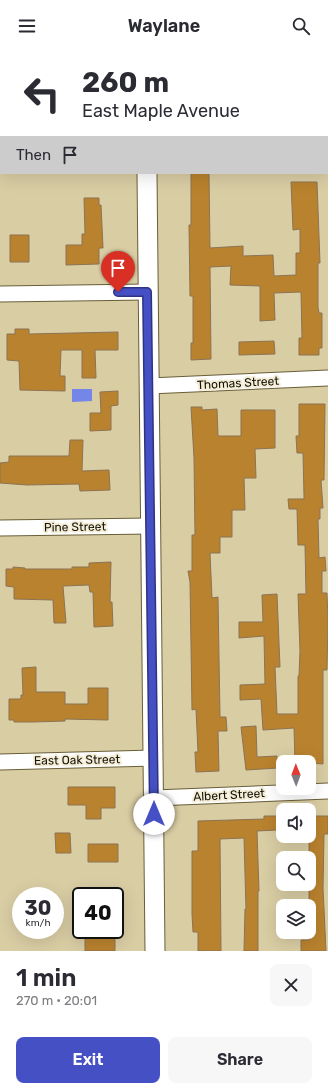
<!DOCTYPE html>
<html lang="en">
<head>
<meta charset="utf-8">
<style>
  :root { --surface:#fff; --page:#f7f7f7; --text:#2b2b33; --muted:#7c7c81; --accent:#4650c5 }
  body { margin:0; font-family:Rubik,sans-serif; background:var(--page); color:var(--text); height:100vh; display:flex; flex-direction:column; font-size:15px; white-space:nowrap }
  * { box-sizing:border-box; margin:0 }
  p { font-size:13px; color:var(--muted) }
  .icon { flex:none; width:22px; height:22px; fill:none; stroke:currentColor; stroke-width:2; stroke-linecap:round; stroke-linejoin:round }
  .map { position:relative; height:899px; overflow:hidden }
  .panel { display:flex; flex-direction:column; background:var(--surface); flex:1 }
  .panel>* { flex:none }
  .banner { position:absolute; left:0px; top:0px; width:328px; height:122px; box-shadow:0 4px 16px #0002; background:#fff; color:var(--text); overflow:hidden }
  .needle { width:26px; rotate:359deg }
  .tools { position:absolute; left:276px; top:703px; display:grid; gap:8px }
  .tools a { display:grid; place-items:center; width:40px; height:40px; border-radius:8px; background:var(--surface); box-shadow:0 4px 16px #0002; font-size:20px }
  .speed { position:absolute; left:12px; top:835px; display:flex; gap:8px; font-size:20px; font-weight:700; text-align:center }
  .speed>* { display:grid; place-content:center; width:52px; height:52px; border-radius:50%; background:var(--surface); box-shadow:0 4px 16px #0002; line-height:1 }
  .speed small { font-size:10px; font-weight:400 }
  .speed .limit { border:2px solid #111; border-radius:6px; background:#fff; color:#111 }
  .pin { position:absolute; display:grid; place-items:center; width:34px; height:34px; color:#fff; margin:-41px -17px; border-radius:50% 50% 50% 0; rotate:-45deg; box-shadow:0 0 4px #0007 }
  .pin .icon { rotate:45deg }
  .me { position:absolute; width:44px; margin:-22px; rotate:0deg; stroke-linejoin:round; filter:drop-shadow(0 0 3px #0008) }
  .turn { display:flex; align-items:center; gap:14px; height:84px; padding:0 16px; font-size:18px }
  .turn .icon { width:52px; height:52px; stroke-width:2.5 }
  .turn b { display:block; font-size:28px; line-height:34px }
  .then { display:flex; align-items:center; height:38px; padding:0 16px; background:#0003; gap:8px; font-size:15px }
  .round { display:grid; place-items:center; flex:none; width:42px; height:42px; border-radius:8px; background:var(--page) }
  .headline { display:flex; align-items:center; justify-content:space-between; height:68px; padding:0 16px }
  h1 { font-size:24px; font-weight:600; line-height:30px }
  .action { display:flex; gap:8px; margin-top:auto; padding:8px 16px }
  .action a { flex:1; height:46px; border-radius:8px; background:var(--accent); color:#fff; font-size:16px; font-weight:600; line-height:46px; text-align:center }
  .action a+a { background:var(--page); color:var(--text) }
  header { display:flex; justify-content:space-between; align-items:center; height:52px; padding:0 16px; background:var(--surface); font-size:18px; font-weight:600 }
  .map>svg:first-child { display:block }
</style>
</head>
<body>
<header><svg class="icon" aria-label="menu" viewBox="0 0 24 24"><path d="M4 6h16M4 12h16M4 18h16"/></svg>Waylane<svg class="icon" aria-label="search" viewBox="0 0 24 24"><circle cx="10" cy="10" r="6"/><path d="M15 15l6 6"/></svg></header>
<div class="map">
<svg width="328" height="899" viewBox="0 0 328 899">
  <rect width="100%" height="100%" fill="#d9cda4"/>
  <path fill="#7586e9" d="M72,337H92V349L72,350Z"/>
  <path fill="#b9822e" stroke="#8c7353" d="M191,121H209L210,196L243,194V204L273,203L274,224L296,223V201H300V177L293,178L291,130H317L320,211H318V255L319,261H322V296H319V303H299V286H302L301,240L274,241L275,268L260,269V234L230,233L231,214L210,215L211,307L191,308V291H193V244H190L189,173H191Z
    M84,146H99V153H101L103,196H99V212L66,213V193H82V182H85Z
    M10,183H29V210H10Z
    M15,277H29V282L118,280V298H95L96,326H82V298H61L60,324H65V339L20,338L19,309L7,308V282H15Z
    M274,289L275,302L239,303V290Z
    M118,339V353L111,354V378L90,379V361H101L100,340Z
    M299,352H325L324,428H321L323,456H320V467H318L319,506L325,505L326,519H322V541H327L328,567L327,618H323V712L295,710L294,676L263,678L261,647L240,648V633L265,632L264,584L239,586V570H263L262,543L277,542L280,615H275L277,662H298V624H299L300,599L298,542H306L305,493H298L297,457H289L288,447H304V444L303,401H297L296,384H299Z
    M191,355H202V358L217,357L218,384H241V358H275V396L255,397L256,426H244L245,458H232V485H220V501H210L212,546L218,545L220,665H226L227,679H218L219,719L196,720L195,700H198L196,657L192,658L190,530L188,519H192V483H195L194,406Z
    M70,388H83L82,419L109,418L110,438L80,439L79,432L27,433L0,431V411L9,410V404H69Z
    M111,510L110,550H112L113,574L94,575L93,540H90L89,533L63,534L66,571H54L53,548L14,547V535L6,534V517H13V515L25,516V517H72V515H89V511Z
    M36,615V640H65V652H88V636H108V668L65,667V669L33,670H14V668H9V647H21V643H23L22,616Z
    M256,674L257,705L277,704L278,716L246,718L241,675Z
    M68,735H115V756H101V767H86V753H68Z
    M264,764H277V778L257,779L259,839H258V899H244L245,857H246L244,786L220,787L221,899H198V880H193L192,862V799H198V769L264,767Z
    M309,764H328V782H324L323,836L326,899H301V888H309Z
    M55,781H70L71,801H56Z
    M88,792H118V810H88Z
    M85,884H115V899H85Z"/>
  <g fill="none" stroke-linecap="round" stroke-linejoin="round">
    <g stroke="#685e38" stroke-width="17">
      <path id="minor" d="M327,34H328
        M0,90H1
        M0,242L147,240
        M149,334L328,326
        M0,476L151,474
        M0,710L154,706
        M154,746L328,739"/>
    </g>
    <g stroke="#685e38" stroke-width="21">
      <path id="tertiary" d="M143,1V0
        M158,1V0
        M147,121L155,899"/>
    </g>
    <use href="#minor" stroke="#fff" stroke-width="15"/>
    <use href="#tertiary" stroke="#fff" stroke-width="19"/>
  </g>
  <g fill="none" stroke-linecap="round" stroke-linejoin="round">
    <g stroke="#2e3480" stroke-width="10">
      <path id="route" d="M118,240H147L154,762"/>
    </g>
    <use href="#route" stroke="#4650c5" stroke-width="7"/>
  </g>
  <g text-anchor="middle" stroke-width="4" stroke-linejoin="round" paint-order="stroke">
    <g font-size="12" fill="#141003" stroke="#f4eed9">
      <text transform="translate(238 331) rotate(-3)" y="4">Thomas Street</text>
      <text transform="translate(75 475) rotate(-1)" y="4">Pine Street</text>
      <text transform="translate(77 708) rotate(-1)" y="4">East Oak Street</text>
      <text transform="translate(229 743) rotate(-3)" y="4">Albert Street</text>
    </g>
  </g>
</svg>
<div class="tools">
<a><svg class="needle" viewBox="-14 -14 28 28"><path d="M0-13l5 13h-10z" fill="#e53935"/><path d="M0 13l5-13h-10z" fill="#7c7c81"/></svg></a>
<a><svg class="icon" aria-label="sound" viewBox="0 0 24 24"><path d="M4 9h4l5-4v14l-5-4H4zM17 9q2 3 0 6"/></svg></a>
<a><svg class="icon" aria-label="search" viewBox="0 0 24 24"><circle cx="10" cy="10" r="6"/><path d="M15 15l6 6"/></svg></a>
<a><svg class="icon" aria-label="layers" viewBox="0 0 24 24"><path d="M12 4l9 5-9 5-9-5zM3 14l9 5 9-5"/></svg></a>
</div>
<div class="speed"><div>30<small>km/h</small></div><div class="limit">40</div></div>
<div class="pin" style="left:118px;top:240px;background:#d93025"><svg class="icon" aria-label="arrive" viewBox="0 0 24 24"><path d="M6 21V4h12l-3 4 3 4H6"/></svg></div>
<svg class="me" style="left:154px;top:762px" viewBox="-20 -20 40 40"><circle r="19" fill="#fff"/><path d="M0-13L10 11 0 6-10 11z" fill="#4650c5"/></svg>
<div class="banner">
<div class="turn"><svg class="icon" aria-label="left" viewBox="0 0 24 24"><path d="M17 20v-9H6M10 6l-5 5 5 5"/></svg><div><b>260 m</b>East Maple Avenue</div></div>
<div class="then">Then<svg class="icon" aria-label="arrive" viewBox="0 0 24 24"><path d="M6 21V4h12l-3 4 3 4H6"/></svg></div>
</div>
</div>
<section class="panel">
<div class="headline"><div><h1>1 min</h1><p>270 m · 20:01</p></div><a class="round"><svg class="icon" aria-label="close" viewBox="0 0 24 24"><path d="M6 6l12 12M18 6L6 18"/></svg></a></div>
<div class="action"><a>Exit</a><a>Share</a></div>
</section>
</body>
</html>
